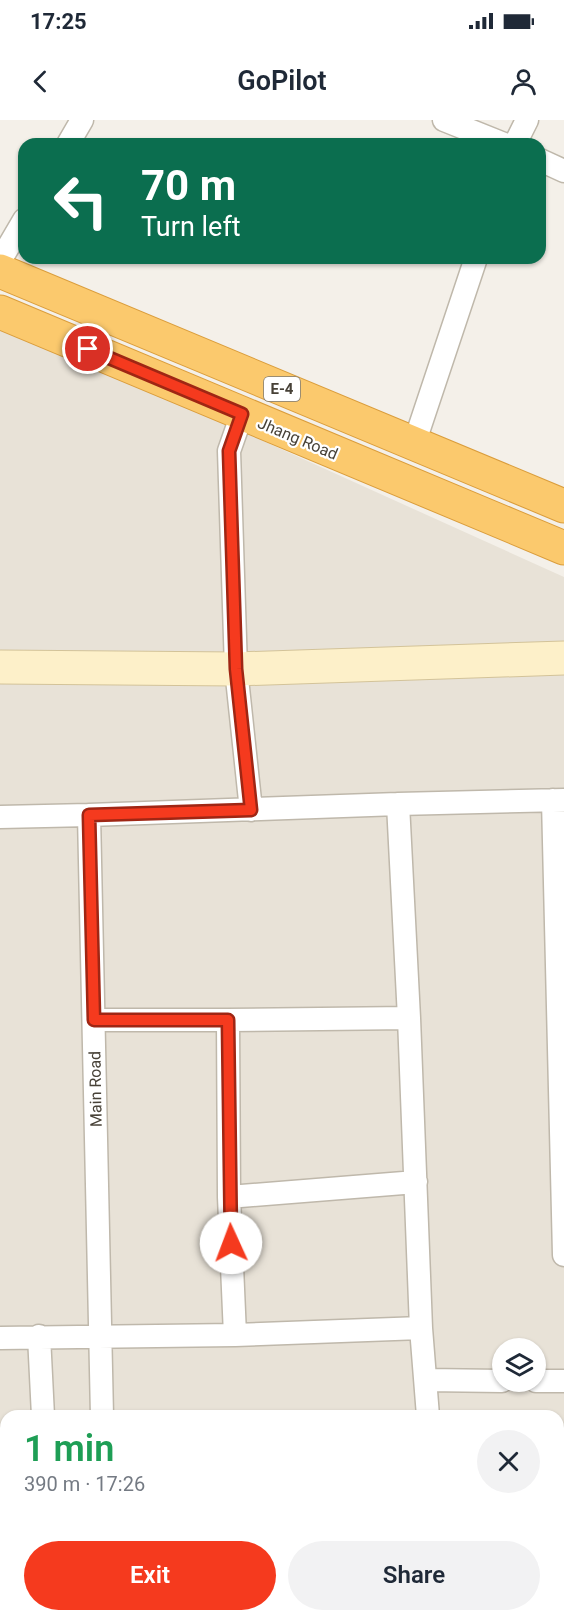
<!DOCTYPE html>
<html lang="en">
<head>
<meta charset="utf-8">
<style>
  :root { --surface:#fff; --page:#f2f2f3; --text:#1f2937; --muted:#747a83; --accent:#f53a1e }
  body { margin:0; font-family:Roboto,sans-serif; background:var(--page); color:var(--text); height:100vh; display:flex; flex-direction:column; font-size:22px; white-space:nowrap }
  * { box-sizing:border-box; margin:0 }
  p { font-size:20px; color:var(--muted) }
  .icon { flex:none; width:33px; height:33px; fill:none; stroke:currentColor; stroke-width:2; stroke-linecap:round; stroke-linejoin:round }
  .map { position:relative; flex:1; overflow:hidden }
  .sheet { position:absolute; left:0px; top:1290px; width:564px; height:212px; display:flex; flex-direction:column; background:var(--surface); border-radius:18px 18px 0 0; box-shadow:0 2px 4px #0004 }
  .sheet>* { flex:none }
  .hud { position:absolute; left:18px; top:18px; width:528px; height:126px; border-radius:18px; box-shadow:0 2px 4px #0004; background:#0b6e4f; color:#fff; overflow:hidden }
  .fabs { position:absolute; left:492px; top:1218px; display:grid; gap:12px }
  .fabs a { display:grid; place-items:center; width:54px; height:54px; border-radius:50%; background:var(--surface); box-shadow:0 2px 4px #0004; font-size:30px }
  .pin { position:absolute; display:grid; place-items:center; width:51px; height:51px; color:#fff; margin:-26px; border:3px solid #fff; border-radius:50%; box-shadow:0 2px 6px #0007 }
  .me { position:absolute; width:66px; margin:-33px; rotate:358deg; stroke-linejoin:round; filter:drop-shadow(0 0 4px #0008) }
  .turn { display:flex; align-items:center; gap:21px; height:126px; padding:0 24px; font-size:27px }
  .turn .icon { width:78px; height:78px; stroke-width:2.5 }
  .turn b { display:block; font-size:42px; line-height:51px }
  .round { display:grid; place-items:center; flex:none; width:63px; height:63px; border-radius:32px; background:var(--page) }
  .head { display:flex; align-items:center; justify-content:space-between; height:102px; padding:0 24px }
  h1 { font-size:36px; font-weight:600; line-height:45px; color:#1e9e55 }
  .button { display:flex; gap:12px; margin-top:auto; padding:12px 24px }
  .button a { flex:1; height:69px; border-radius:36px; background:var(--accent); color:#fff; font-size:24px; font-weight:600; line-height:69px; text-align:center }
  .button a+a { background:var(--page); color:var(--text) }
  .status { display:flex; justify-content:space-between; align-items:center; height:42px; padding:0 30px; background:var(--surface); direction:ltr }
  .status svg { height:16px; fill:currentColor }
  header { display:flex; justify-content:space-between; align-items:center; height:78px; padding:0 24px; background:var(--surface); font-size:27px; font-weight:600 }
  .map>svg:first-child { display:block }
</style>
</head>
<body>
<div class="status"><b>17:25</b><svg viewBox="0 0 49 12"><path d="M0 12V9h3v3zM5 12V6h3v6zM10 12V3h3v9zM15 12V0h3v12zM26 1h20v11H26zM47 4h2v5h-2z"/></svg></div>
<header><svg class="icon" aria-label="back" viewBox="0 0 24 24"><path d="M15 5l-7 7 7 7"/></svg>GoPilot<svg class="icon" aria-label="person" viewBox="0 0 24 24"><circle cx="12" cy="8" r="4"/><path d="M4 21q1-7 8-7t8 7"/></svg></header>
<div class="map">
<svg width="564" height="1501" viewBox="0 0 564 1501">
  <rect width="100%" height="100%" fill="#f4f0e9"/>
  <path fill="#e8e2d7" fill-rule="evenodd" d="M0,202L564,457V1501H0ZM502,1228H536V1262H502ZM6,1296H558V1496H6Z"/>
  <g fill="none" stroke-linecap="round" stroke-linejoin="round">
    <g stroke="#bfb8ab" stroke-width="25">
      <path id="street" d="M444,0L504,24
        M68,24L82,0
        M515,24L527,0
        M540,40L564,51
        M0,141L24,100
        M242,294L229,331L236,549L251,690
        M414,324L476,138
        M553,680L564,1135
        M398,684L409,898L421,1208L428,1296
        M89,695L398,684L564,680
        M0,697L89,695L102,1296
        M94,900H228
        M229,1077L416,1062
        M235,1215L229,1077L228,900L409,898
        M39,1216L43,1296
        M0,1218L235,1215L421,1208
        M426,1260L502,1261
        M536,1261H564
        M0,1361H6
        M0,1421L6,1420
        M110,1496L111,1501
        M435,1496V1501"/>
    </g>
    <g stroke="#d3c399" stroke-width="35">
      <path id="secondary" d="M0,547L236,549L564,538"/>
    </g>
    <g stroke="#da9d3c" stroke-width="35">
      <path id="highway" d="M0,151L564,386
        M0,192L564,428"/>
    </g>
    <use href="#street" stroke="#fff" stroke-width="22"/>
    <use href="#secondary" stroke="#fdf0c9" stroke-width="33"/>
    <use href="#highway" stroke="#fbc96d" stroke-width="33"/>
  </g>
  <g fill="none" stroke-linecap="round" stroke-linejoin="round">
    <g stroke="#9f2614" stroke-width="15">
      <path id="route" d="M88,229L242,294L229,331L236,549L251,690L89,695L94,900H228L231,1123"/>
    </g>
    <use href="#route" stroke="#f53a1e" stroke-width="10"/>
  </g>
  <g text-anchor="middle" stroke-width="4.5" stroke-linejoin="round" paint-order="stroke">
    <rect fill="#fff" stroke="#7e7a73" stroke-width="1.5" x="264" y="257" width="36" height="24" rx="4.5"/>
    <g font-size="15" font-weight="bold" fill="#474137">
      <text x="282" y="274">E-4</text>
    </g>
    <g font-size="16" fill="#474137" stroke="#fff">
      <text transform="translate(298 318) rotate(23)" y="6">Jhang Road</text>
      <text transform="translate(95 969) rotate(-91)" y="6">Main Road</text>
    </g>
  </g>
</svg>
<div class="fabs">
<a><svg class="icon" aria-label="layers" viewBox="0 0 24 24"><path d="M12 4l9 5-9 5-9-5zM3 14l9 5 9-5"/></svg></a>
</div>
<div class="pin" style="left:88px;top:229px;background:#d93025"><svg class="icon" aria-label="arrive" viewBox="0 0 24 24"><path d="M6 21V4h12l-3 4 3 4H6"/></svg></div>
<svg class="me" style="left:231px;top:1123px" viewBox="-20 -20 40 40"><circle r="19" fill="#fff"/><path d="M0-13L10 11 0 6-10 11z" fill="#f53a1e"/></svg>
<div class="hud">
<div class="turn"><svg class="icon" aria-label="left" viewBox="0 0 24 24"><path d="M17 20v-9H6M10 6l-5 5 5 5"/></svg><div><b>70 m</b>Turn left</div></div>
</div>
<section class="sheet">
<div class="head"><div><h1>1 min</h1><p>390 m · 17:26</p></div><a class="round"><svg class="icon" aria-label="close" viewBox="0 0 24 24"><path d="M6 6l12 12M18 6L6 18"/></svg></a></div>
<div class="button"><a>Exit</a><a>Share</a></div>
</section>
</div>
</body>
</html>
